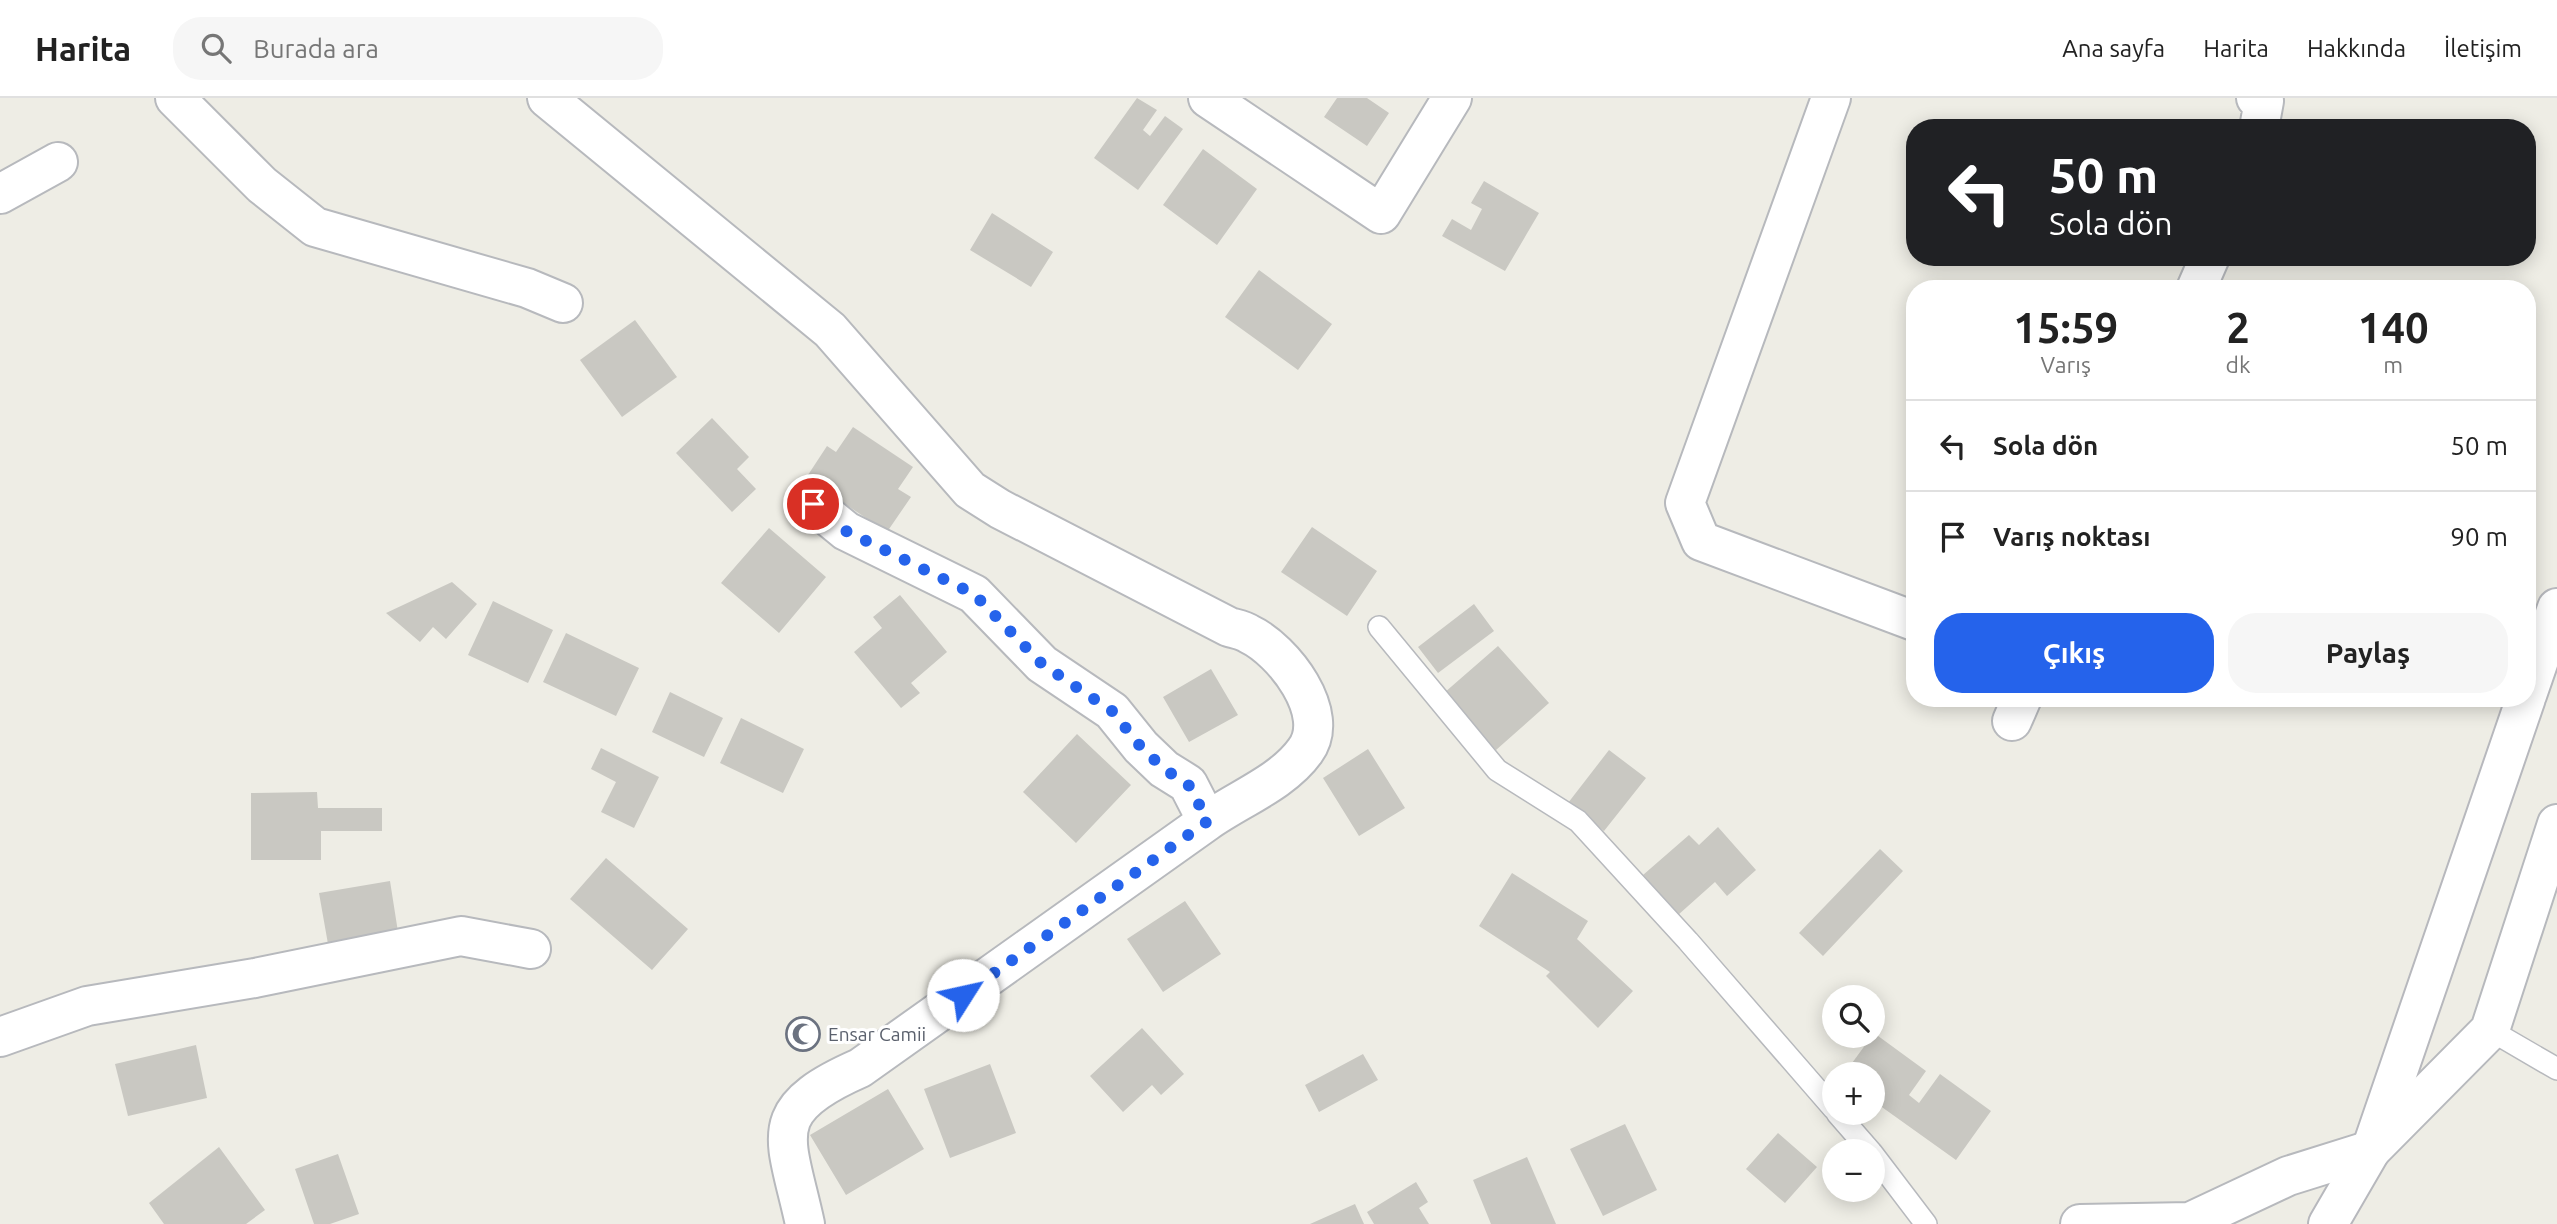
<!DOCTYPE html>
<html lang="tr">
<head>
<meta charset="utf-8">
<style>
  :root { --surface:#fff; --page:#f6f6f6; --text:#222; --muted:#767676; --line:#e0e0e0; --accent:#2563eb }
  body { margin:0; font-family:Ubuntu,sans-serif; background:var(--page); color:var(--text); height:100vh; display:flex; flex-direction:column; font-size:26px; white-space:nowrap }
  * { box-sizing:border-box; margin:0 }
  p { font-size:23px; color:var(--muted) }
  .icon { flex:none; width:38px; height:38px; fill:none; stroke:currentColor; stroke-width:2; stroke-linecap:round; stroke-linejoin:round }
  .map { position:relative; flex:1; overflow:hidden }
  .sheet { position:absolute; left:1906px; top:182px; width:630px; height:427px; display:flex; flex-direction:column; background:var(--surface); border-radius:28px; box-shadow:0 4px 18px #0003 }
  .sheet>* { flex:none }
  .top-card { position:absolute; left:1906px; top:21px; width:630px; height:147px; border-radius:28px; box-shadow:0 4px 18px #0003; background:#202124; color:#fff; overflow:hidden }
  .fabs { position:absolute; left:1822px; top:887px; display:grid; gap:14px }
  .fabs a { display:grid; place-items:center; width:63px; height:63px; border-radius:50%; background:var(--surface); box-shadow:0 4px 18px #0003; font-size:35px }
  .pin { position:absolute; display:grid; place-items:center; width:60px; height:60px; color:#fff; margin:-30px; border:4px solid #fff; border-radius:50%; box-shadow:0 2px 7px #0007 }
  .me { position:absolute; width:77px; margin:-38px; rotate:55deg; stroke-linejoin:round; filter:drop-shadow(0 0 5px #0008) }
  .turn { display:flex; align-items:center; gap:24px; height:147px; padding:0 28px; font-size:32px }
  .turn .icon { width:91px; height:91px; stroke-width:2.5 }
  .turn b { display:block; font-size:49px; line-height:60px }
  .eta { display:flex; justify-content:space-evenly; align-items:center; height:119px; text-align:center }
  .eta b { font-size:42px; font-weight:600; line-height:49px }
  .action { display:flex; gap:14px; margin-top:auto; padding:14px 28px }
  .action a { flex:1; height:80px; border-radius:28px; background:var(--accent); color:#fff; font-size:28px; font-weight:600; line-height:80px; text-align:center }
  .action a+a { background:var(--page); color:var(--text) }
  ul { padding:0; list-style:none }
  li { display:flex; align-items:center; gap:21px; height:91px; padding:0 28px; border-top:2px solid var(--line) }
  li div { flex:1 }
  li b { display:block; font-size:26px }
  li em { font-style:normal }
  header { display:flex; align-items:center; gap:42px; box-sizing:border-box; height:98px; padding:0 35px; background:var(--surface); border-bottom:2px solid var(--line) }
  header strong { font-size:33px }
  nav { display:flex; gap:38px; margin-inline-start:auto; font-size:24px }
  .search { width:490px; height:63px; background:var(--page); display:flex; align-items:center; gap:18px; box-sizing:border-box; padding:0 24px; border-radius:28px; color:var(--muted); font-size:26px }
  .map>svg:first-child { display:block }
</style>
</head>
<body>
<header>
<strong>Harita</strong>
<div class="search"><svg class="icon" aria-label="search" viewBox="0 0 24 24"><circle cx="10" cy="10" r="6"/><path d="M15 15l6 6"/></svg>Burada ara</div>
<nav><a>Ana sayfa</a><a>Harita</a><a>Hakkında</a><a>İletişim</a></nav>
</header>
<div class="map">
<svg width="2557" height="1126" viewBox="0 0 2557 1126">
  <rect width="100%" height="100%" fill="#eeede5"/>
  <path fill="#c9c8c2" d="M1137,0L1157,12L1143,32L1150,38L1165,18L1183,31L1138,92L1094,60Z
    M1337,0H1367L1389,15L1367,48L1324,19Z
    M1203,51L1257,91L1217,147L1163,107Z
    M1484,83L1539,115L1505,173L1442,138L1452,121L1471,132L1482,111L1471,105Z
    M992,115L1053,154L1031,189L970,152Z
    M1259,172L1332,226L1298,272L1225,219Z
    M635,222L677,279L622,319L580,262Z
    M712,320L749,359L737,371L756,391L732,414L676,355Z
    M853,329L913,369L898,391L911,399L887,434L806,380L827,348L836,354Z
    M1312,429L1377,473L1347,518L1281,474Z
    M769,430L826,479L779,535L721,485Z
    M452,484L477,506L446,541L433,529L420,544L386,515Z
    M900,497L947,554L911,585L920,595L901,610L854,554L882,530L873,519Z
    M493,503L553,532L528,585L468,557Z
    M1474,506L1494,533L1438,575L1418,549Z
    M566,535L639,570L616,618L543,584Z
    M1498,548L1549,605L1496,652L1444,595Z
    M1211,571L1238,617L1189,644L1163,599Z
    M670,594L723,620L704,659L652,634Z
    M741,620L804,651L783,695L720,665Z
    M1077,636L1131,687L1076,745L1023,694Z
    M601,650L659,679L634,730L601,714L616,684L591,671Z
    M1368,651L1405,710L1359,738L1323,680Z
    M1609,652L1646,680L1604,733L1568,705Z
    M317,694L318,710H382V733H321V762H251V695Z
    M1718,729L1756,772L1727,798L1715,784L1678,817L1643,777L1689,737L1699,747Z
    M1880,751L1903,773L1823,858L1799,835Z
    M606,760L688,831L652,872L570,801Z
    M1512,775L1588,823L1577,841L1633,893L1598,930L1546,878L1550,874L1479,828Z
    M390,783L398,834L328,846L319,795Z
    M1185,803L1221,856L1163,894L1127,841Z
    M1142,930L1184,976L1161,997L1152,987L1123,1014L1090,978Z
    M1874,935L1926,973L1909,997L1919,1005L1940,976L1991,1013L1956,1062L1872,1002V976H1844Z
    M196,947L207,1000L128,1018L115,966Z
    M1363,956L1378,982L1319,1014L1305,987Z
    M990,966L1016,1035L950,1060L924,991Z
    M888,991L924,1051L846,1097L810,1037Z
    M1625,1026L1657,1092L1603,1118L1570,1051Z
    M1778,1035L1817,1069L1785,1105L1746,1071Z
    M219,1049L265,1112L246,1126H164L149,1105Z
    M338,1056L359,1116L330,1126H314L295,1071Z
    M1527,1059L1556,1126H1491L1473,1082Z
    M1416,1084L1428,1104L1419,1110L1429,1126H1374L1367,1114Z
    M1355,1106L1364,1126H1310Z"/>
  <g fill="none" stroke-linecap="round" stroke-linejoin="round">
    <g stroke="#b7b9bd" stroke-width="24">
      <path id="lane" d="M1379,529L1497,672L1578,723L1688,843L1834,1011
        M2490,932L2557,971
        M1837,1015L1871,1054
        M1872,1055L1926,1126"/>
    </g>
    <g stroke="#b7b9bd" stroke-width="42">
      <path id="street" d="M175,0L262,87L315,129L527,190L563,205
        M547,0L830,232L970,392L1000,411L1229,529C1236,531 1243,532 1249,536C1283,552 1333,616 1305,653C1282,685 1238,701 1206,724C1091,806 975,888 860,970C762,1013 786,1038 805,1126
        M1208,0L1381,116L1452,0
        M1831,0L1685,405L1701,443L1914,523
        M2256,0L2264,3L2259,30
        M0,96L58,64
        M2196,191L2210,159
        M813,406L846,433L974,496L1042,566L1112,613L1141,649L1164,671L1188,686L1207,723
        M2012,623L2022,600
        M0,939L87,908L255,880L461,838L531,851
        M2080,1126L2190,1124L2288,1078L2371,1052L2490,932L2557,726"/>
    </g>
    <g stroke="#b7b8bd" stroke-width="42">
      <path id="secondary" d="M2527,597L2557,510
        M2328,1126L2371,1052L2526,600"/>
    </g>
    <use href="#lane" stroke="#fff" stroke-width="21"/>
    <use href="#street" stroke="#fff" stroke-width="38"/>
    <use href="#secondary" stroke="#fff" stroke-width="38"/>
  </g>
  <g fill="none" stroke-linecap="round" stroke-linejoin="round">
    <path stroke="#2563eb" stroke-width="12" stroke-dasharray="0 21.6" d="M813,406L846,433L974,496L1042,566L1112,613L1141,649L1164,671L1188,686L1208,723L963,897"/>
  </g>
  <defs>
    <g id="mosque-ring" transform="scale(1.75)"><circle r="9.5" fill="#fff" stroke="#6b7280" stroke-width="1.5"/><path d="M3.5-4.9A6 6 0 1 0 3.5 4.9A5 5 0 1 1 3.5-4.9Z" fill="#6b7280"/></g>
  </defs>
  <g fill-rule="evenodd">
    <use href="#mosque-ring" x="803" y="936"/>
  </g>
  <g text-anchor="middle" stroke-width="6" stroke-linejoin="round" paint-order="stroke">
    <g font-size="19" fill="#5b616d" stroke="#fff" text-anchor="start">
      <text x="828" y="943">Ensar Camii</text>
    </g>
  </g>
</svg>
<div class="fabs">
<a><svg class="icon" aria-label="search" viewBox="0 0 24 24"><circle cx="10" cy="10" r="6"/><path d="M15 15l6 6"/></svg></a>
<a>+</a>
<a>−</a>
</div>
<div class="pin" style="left:813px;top:406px;background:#d93025"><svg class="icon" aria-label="arrive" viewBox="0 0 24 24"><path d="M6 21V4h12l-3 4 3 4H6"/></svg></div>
<svg class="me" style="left:963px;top:897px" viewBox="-20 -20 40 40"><circle r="19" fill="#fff"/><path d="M0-13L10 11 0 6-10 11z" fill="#2563eb"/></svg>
<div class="top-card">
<div class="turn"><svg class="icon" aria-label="left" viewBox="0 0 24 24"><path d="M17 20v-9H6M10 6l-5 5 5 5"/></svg><div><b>50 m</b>Sola dön</div></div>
</div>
<section class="sheet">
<div class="eta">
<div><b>15:59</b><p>Varış</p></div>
<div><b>2</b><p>dk</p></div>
<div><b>140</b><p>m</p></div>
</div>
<ul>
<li><svg class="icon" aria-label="left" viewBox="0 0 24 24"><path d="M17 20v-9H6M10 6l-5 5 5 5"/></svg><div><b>Sola dön</b></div><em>50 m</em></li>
<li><svg class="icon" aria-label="arrive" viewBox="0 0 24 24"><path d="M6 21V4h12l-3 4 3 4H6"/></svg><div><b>Varış noktası</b></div><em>90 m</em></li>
</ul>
<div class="action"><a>Çıkış</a><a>Paylaş</a></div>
</section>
</div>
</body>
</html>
